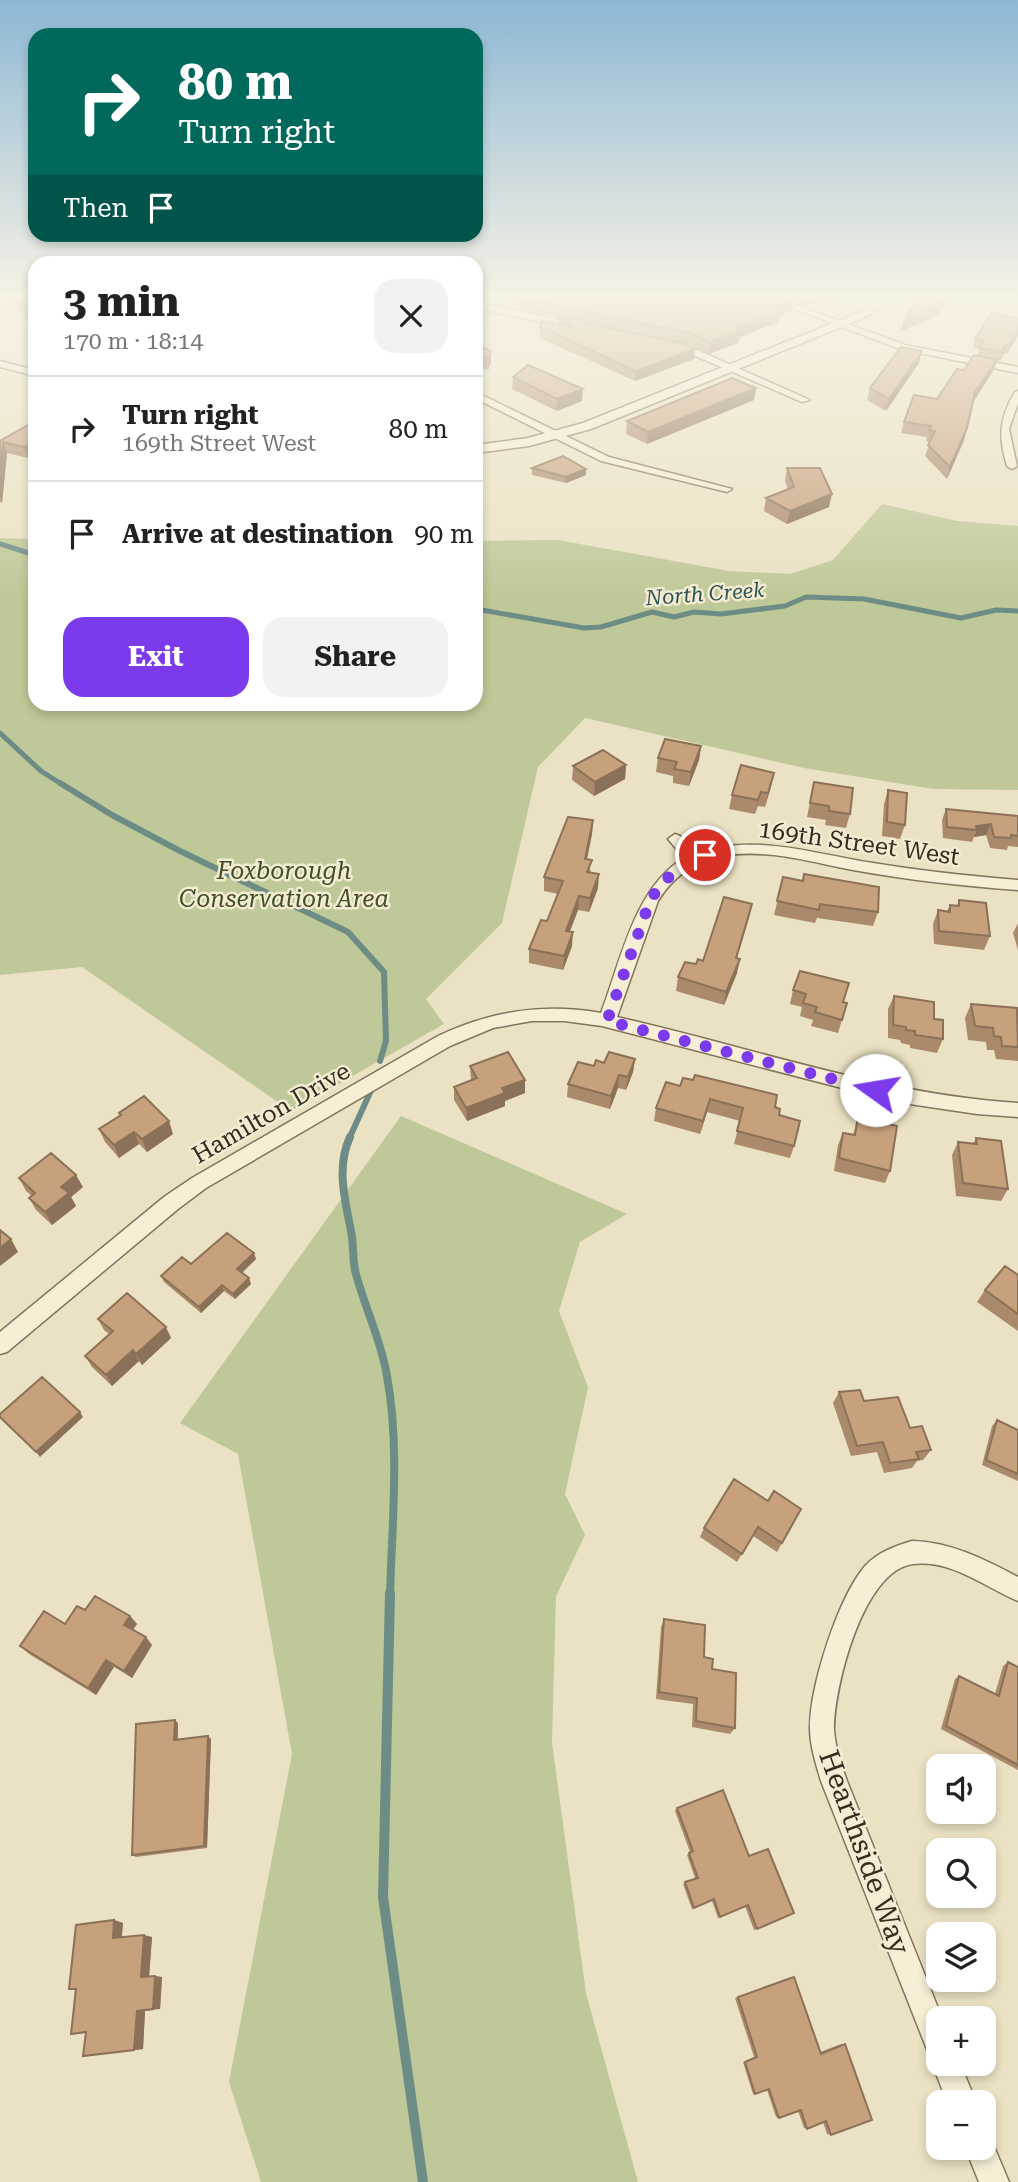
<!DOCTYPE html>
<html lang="en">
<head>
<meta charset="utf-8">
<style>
  :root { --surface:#fff; --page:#f2f2f2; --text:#222; --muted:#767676; --line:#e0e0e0; --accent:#7c3aed }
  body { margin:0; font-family:"Roboto Serif",serif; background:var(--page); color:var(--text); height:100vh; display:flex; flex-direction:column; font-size:26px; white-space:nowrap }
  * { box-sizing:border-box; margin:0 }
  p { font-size:23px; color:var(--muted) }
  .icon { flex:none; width:38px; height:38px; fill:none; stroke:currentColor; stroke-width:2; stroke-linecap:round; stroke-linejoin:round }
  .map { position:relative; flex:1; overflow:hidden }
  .panel { position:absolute; left:28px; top:256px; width:455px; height:455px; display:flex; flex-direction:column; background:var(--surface); border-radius:21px; box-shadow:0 4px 10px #0003 }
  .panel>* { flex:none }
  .banner { position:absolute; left:28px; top:28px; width:455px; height:214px; border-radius:21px; box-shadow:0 4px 10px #0003; background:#00695c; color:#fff; overflow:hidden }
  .buttons { position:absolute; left:926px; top:1754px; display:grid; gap:14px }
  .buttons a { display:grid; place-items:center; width:70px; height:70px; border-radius:14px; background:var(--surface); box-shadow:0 4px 10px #0003; font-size:35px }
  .pin { position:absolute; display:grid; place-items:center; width:60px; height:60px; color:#fff; margin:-30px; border:4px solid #fff; border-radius:50%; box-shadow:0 2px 7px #0007 }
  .me { position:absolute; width:77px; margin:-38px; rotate:283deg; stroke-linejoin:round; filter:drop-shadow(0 0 5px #0008) }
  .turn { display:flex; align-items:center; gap:24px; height:147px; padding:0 35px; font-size:32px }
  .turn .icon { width:91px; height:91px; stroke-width:2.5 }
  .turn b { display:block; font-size:49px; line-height:60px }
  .then { display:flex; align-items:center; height:66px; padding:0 35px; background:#0003; gap:14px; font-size:26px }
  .round { display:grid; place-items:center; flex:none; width:74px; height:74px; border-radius:21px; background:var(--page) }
  .head { display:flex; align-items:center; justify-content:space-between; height:119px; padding:0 35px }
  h1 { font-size:42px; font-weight:700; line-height:52px }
  .button { display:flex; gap:14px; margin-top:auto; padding:14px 35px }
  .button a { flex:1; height:80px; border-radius:21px; background:var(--accent); color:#fff; font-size:28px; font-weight:700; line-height:80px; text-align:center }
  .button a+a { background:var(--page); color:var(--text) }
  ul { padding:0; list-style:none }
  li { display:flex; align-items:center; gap:21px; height:105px; padding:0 35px; border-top:2px solid var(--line) }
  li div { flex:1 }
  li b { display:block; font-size:26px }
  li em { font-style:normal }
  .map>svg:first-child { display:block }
</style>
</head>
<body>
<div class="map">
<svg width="1018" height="2182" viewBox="0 0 1018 2182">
  <rect width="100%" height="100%" fill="#ebe2c3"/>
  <path fill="#bfc898" d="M882,504L957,521L1018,526V790L933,789L804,768L585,718L538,767L502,923L426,999L444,1024L291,1111L82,967L0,975V538L35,539V704H476V541L558,540L729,571L790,574L833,560Z
    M401,1116L627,1214L580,1242L559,1311L588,1387L565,1494L585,1535L556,1596L552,1743L586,1993L638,2182H261L229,2082L292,1754L238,1454L180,1423Z"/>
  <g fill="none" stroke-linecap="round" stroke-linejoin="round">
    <path stroke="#6d8c86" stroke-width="5" d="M0,544L35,555
      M476,609L584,628L601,627L652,612L674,617L694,612L721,614L785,606L806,597L864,599L961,618L996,610L1018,611
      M0,733L41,771L63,785"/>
    <path stroke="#6d8c86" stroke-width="6" d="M60,783L112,815L180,851L348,932L384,972L386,1041L380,1061
      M349,1139L373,1086"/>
    <path stroke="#6d8c86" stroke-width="8" d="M350,1137C336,1167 345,1200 351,1231C354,1245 352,1260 356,1274C365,1308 381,1340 387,1376C400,1447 392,1522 390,1595"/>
    <path stroke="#6d8c86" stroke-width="10" d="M390,1593L383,1897L423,2182"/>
    <g stroke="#84745b" stroke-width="3">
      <path id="minor" d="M763,297H774L905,345L1018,367V373L900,349Z
        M476,302L579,324L583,327L579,330L476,308Z
        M671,343L697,350L810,400L802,402L691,354L668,348L667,346Z
        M1018,391V403L1009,429L1017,466L1012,469L1007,466C998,437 999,418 1015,392Z
        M476,392L609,457L732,489L727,492L601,461L476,399Z
        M675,834L680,836L697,853C755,833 814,854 873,863C921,871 969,876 1018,880V890C963,886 908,880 853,870C810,862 766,848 721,856C694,861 672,878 658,901L617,1017C751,1047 879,1094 1018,1103V1117L977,1114L896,1102L602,1026L564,1021H532L493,1028L450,1046L206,1188L178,1209L7,1352L0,1354V1332L164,1197L192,1178L438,1036C491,1011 543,1003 601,1013C621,961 634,888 684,858L668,839Z
        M912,1541C951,1542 984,1559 1018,1577V1601C985,1587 951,1559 913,1564C863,1570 834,1687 834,1729C835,1747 841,1764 847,1781L942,2018H938V2063H960L976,2102H947L932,2063L935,2055L928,2052L821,1781C816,1764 810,1746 810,1728C810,1686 838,1598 865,1566C878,1552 895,1546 912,1541Z
        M984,2134L990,2137L1009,2182H979L965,2147H984Z"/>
    </g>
    <g stroke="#84745b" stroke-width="3">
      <path id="tertiary" d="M883,297H895L866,317L591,429L529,446L476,453V445L528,438L583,423L858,313Z
        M0,361L35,370V376L0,367Z"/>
    </g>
    <use href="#minor" fill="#f6efd6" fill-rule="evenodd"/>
    <use href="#tertiary" fill="#f6efd6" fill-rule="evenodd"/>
  </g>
  <path fill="#ab8a6b" d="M5,297H35V327Z
    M504,297H846L829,304L820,301L806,306L794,301L792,311L779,316L778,322L740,337L738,343L709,354L688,344L682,343L694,359L635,381L540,338V327L558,324V318L671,341L527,310Z
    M1018,318L1007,354H1004L1000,361L997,360L993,371L973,402L964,440L947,479L925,456L930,442L926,441L927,437L901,433L904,422L937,399L977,356L979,349L973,348L975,339Z
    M476,344L491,351V363L488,370L476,367Z
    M919,363L886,411L867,400L870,388Z
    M513,377L582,401L557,411L512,389Z
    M756,388L754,400L647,444L626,434L627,421Z
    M35,421V454L28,458L7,453L2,503L0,502V441Z
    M532,468L586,475L566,483L532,475Z
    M787,468L829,507L787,524L764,511L766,498L788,489L785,481Z
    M701,746L699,760L689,786L673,783V776L656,772L658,758Z
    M626,765L625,779L594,796L572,780L573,766Z
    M774,773L765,807L758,806L755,814L729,809L732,795Z
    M814,782L850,814L846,828L825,825L826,820L807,817Z
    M888,790L905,825L900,839L882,836L884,804Z
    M946,809L1018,816V847L1008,846L1007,850L990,848L986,835L974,837L972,842L943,838L942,820Z
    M593,820L592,834L587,859L591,872L598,888L589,912L578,910L570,931L572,946L563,970L529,963V949L547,921L558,894L544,891V877Z
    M783,877L878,912L873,926L817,918L815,923L774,915Z
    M959,900L990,936L984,950L934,944L933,924L938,910L947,911L950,905L957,906Z
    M752,904L737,958V973L724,1005L676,991L678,977L696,964L703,961Z
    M1018,923V950L1013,933Z
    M793,990L847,1003L838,1033L811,1026L813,1020L800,1016L802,1007L790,1004Z
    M894,996L934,1019L943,1039L937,1053L910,1048V1045L901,1043L900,1040L888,1038V1009Z
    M971,1004L1018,1012V1061L996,1059L994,1050H987L986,1042L968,1040L965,1018Z
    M635,1059L633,1072L626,1090L618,1088L610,1109L567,1097L568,1084L594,1066L604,1063Z
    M470,1066L525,1093L505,1101V1106L467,1121L454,1100V1087L471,1080Z
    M680,1086L779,1115L794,1146L790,1158L734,1144L740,1121L707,1112L700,1134L654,1121L656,1108Z
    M119,1113L173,1134L147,1152L139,1144L119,1158L105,1142L99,1129L120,1115Z
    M858,1117L890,1171L885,1183L834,1171L838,1145L843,1133L853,1135Z
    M976,1138L1008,1189L1001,1201L956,1196L952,1155L958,1142L973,1144Z
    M19,1178L83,1187L71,1197L76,1206L52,1225L36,1210L29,1198L32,1196L26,1191Z
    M256,1259L242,1273L251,1284L235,1299L224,1291L201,1313L164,1282L161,1276L191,1264Z
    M1018,1275V1331L977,1302L985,1290Z
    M98,1319L171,1338L142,1365L139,1361L112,1386L92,1367L85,1356L109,1334L104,1330Z
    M839,1392L864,1401L910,1428L931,1450L923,1460L917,1461L912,1468L884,1473L877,1452L851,1456L833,1403Z
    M997,1420L1018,1430V1481L982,1465L992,1426Z
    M768,1501L801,1509L777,1552L753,1536L737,1562L700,1537L704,1528Z
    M85,1610L130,1616L137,1624L133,1630L152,1645L132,1678L114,1667L96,1695L29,1654L20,1646L65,1624Z
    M664,1619L704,1657L712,1669L735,1728L730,1734L692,1727L693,1704L656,1699L661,1627Z
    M1008,1662L1018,1667V1770L941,1729L955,1679L959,1676L995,1694L1003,1666Z
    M178,1723V1740L211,1739L207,1848L136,1857L132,1855Z
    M677,1808L749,1856L794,1913L754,1930L745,1906L718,1918L712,1901L692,1909L683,1884L695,1878L687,1855L690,1852L675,1811Z
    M114,1920L123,1923L122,1937H152L149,1976L162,1977L160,2009L145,2011L143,2049L93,2055L86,2033L71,2034L75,1990L69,1989Z
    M791,1977H794L820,2052L841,2044H845L831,2135L827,2134L823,2122L807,2129L804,2128L798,2111L779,2118L776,2117L767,2090L755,2094H753L743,2062L754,2057L735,1998Z"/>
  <path fill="#8b7157" d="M807,297H821L820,301L806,306Z
    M830,297H846L829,304Z
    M946,297H952L937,316L901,331L904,319Z
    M794,300L792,311L779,316L778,322L740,337L738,343L709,354L710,342L771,308Z
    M1018,332V336L1007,354L1009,345Z
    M1006,345L1004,354L1000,361L1002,352Z
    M695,349L694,359L635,381L636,371Z
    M491,351V363L488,370V358Z
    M922,351L919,363L886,411L889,399Z
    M997,360L993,371L972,404L975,392Z
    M756,388L754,400L647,444L648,432Z
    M583,389L582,401L557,411V399Z
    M967,428L964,440L947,479L950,467Z
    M35,440V454L28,458L24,447Z
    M3,442L7,453L2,503L0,497V475Z
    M586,469V475L566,483V477Z
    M832,494L829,507L787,524L790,511Z
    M701,746L699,760L689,786L691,772Z
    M626,765L625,779L594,796L595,782Z
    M774,773L771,787L765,807L768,793Z
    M593,820L592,834L584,873L585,859Z
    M991,824L986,835L974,837L977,830L976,826Z
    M599,874L598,888L589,912L590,898Z
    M579,896L578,910L565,944L566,931Z
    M752,904L749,918L733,971L736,958Z
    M573,932L572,946L563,970L564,956Z
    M740,959L737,973L724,1005L726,992Z
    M635,1059L633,1072L626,1090L628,1077Z
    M619,1075L618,1088L610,1109L611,1096Z
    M525,1080V1093L505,1101V1106L467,1121L466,1108L502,1088Z
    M710,1099L707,1112L700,1134L703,1121Z
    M169,1121L173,1134L147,1152L142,1139Z
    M134,1132L139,1144L119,1158L114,1145Z
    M76,1175L83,1187L71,1197L76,1206L52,1225L45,1212L61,1187Z
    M11,1239L18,1252L0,1266V1248Z
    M254,1253L256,1259L239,1275L237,1269Z
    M249,1278L251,1284L235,1299L233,1294Z
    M222,1285L224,1291L201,1313L199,1307Z
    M166,1327L171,1338L142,1365L136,1354Z
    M133,1350L139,1361L112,1386L106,1375Z
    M80,1412L83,1417L40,1457L36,1452Z
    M130,1616L137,1624L131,1632L124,1625Z
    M146,1637L152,1645L132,1678L124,1671Z
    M106,1660L114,1667L96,1695L88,1688Z
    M175,1720L178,1723L177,1743L174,1740Z
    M208,1736L211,1739L207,1848L204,1846Z
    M114,1920L123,1923L121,1940L113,1938Z
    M144,1935L152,1937L149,1978L141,1977Z
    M155,1976L162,1977L160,2009H153Z
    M137,2011H145L143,2049L134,2050Z"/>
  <path fill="#c7a17c" stroke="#8b7157" stroke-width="2" d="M13,297H35V319Z
    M523,297H786L794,300L771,308L780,311L738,327L741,329L737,330L740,331L710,342L689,333L527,299Z
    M922,297H946L940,304L904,319Z
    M992,313L1018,318V332L1009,345H1006L1002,352L980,348L984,341L975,339Z
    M558,318L681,343L695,349L636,371L540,327L542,321L574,327Z
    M476,344L491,351L488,358L476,356Z
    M901,347L922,351L889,399L870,388Z
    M974,355L997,360L975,392L967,428L950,467L928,445L935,431L929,430L931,426L904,422L914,395L937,399L957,369L964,370Z
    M528,365L583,389L557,399L513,377Z
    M732,378L756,388L648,432L627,421Z
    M35,421V440L24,447L3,442L0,475V441Z
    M563,456L586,469L566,477L532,468Z
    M787,468H820L832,494L790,511L766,498L794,487Z
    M665,739L701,746L691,772L674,769L677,762L658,758Z
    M603,750L626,765L595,782L573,766Z
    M741,765L774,773L768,793L761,792L758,800L732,795Z
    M814,782L853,788L850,814L829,811V806L810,803Z
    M888,790L907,793L905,825L887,822Z
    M946,809L1018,816V836L1011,835V838L994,837L991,824L976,826L977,830L947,827Z
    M568,817L593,820L585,859L592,860L587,872L599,874L590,898L579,896L566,931L573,932L564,956L529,949L541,920L547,921L563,881L544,877Z
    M804,874L879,887L878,912L820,904L819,910L777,901L783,877L803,881Z
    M724,897L752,904L736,958L740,959L726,992L678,977L685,962L696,964L698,959L703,961Z
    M959,900L986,903L990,936L939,931L938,910L950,912V905L959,906Z
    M800,971L849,983L843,1002L847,1003L842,1020L815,1012L817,1007L803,1003L806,994L793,990Z
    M894,996L934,1002V1019L943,1020V1039L915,1035V1031L906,1030V1027L893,1025Z
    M971,1004L1017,1008L1018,1047L1002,1046L1001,1037L994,1036L993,1028L975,1026Z
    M508,1052L525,1080L502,1088L505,1093L466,1108L454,1087L477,1078L470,1066Z
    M609,1052L635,1059L628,1077L619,1075L611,1096L568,1084L578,1062L594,1066L596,1060L604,1063Z
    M695,1075L777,1095L775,1107L780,1109L779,1115L800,1121L794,1146L737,1131L743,1108L710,1099L703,1121L656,1108L666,1082L680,1086L683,1078L693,1080Z
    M144,1096L169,1121L142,1139L134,1132L114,1145L99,1129L121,1115L119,1113Z
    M858,1117L897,1126L890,1171L839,1158L843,1133L855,1135Z
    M976,1138L1001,1141L1008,1189L963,1183L958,1142L977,1144Z
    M51,1153L76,1175L61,1187L69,1193L45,1212L29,1198L35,1193L19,1178Z
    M0,1230L11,1239L0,1248Z
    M227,1233L254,1253L237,1269L249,1278L233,1294L222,1285L199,1307L161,1276L182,1257L191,1264Z
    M1005,1266L1018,1275V1314L985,1290Z
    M127,1293L166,1327L136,1354L133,1350L106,1375L85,1356L113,1331L98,1319Z
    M42,1377L80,1412L36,1452L0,1417V1414Z
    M860,1390L864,1401L898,1397L910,1428L922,1426L931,1450L916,1452L919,1459L890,1463L883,1442L857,1446L839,1392Z
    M997,1420L1018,1430V1474L986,1460Z
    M734,1479L768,1501L774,1491L801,1509L782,1543L758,1527L742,1554L704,1528Z
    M95,1596L130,1616L124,1625L146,1637L124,1671L106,1660L88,1688L20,1646L44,1611L65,1624L77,1606L85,1610Z
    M664,1619L705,1625L704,1657L713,1659L712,1669L736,1673L735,1728L696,1721L697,1698L659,1692Z
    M1008,1662L1018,1667V1765L946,1726L959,1676L999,1696Z
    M175,1720L174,1740L208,1736L204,1846L132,1855L136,1724Z
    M723,1790L749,1856L768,1849L794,1913L757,1929L748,1905L720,1917L714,1899L694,1908L685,1882L698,1878L689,1853L693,1851L677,1808Z
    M114,1920L113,1938L144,1935L141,1977L155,1976L153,2009L137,2011L134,2050L83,2056L86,2032L71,2034L76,1989H69L76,1925Z
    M794,1977L821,2054L845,2044L872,2120L831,2135L826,2121L807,2129L801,2110L779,2118L769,2089L755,2094L745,2062L757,2057L738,1997Z"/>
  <linearGradient id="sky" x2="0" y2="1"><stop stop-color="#8db8d5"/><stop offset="0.49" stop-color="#f6f2e4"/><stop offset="1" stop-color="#f6f2e4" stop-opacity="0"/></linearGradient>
  <rect width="1018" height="602" fill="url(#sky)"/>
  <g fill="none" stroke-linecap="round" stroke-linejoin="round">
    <path stroke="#7c3aed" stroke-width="12" stroke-dasharray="0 21.6" d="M705,855C680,866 663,878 650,901L607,1021L876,1090"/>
  </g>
  <g text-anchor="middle" stroke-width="5" stroke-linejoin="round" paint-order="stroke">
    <g font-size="21" font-style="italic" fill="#2f5354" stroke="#f3ecd2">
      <text transform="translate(705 594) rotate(-4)" y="7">North Creek</text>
    </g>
    <g font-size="24" fill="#352b1e" stroke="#f3ecd2">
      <text transform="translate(859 843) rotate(8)" y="8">169th Street West</text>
      <text transform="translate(271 1113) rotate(-30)" y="8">Hamilton Drive</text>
    </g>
    <g font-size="24" font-style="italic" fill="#425026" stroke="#f3ecd2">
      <text x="284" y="879">Foxborough<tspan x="284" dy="28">Conservation Area</tspan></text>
    </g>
    <g font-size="28" fill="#352b1e" stroke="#f3ecd2">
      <text transform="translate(865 1852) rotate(70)" y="10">Hearthside Way</text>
    </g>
  </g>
</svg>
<div class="buttons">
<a><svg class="icon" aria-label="sound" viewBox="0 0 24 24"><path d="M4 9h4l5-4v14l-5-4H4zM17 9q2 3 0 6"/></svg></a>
<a><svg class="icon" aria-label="search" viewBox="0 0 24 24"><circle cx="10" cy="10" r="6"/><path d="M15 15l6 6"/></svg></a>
<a><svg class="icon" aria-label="layers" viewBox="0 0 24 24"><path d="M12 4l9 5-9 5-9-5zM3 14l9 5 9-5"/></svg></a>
<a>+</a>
<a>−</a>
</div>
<div class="pin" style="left:705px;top:855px;background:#d93025"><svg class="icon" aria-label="arrive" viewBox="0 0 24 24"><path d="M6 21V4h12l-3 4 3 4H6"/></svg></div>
<svg class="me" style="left:876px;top:1090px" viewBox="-20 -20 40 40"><circle r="19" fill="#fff"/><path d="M0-13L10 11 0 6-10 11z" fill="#7c3aed"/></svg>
<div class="banner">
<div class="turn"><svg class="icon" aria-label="right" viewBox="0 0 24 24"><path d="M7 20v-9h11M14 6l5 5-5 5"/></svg><div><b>80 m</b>Turn right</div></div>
<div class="then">Then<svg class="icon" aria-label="arrive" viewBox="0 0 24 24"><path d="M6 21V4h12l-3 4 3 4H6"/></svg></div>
</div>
<section class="panel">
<div class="head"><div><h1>3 min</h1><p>170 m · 18:14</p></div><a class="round"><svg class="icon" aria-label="close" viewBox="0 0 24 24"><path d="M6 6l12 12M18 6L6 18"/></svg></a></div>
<ul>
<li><svg class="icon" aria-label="right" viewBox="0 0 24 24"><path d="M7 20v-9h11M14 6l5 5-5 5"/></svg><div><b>Turn right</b><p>169th Street West</p></div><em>80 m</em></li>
<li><svg class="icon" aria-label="arrive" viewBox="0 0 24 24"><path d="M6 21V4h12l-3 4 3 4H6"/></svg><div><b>Arrive at destination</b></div><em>90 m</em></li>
</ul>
<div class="button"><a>Exit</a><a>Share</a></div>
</section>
</div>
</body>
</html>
